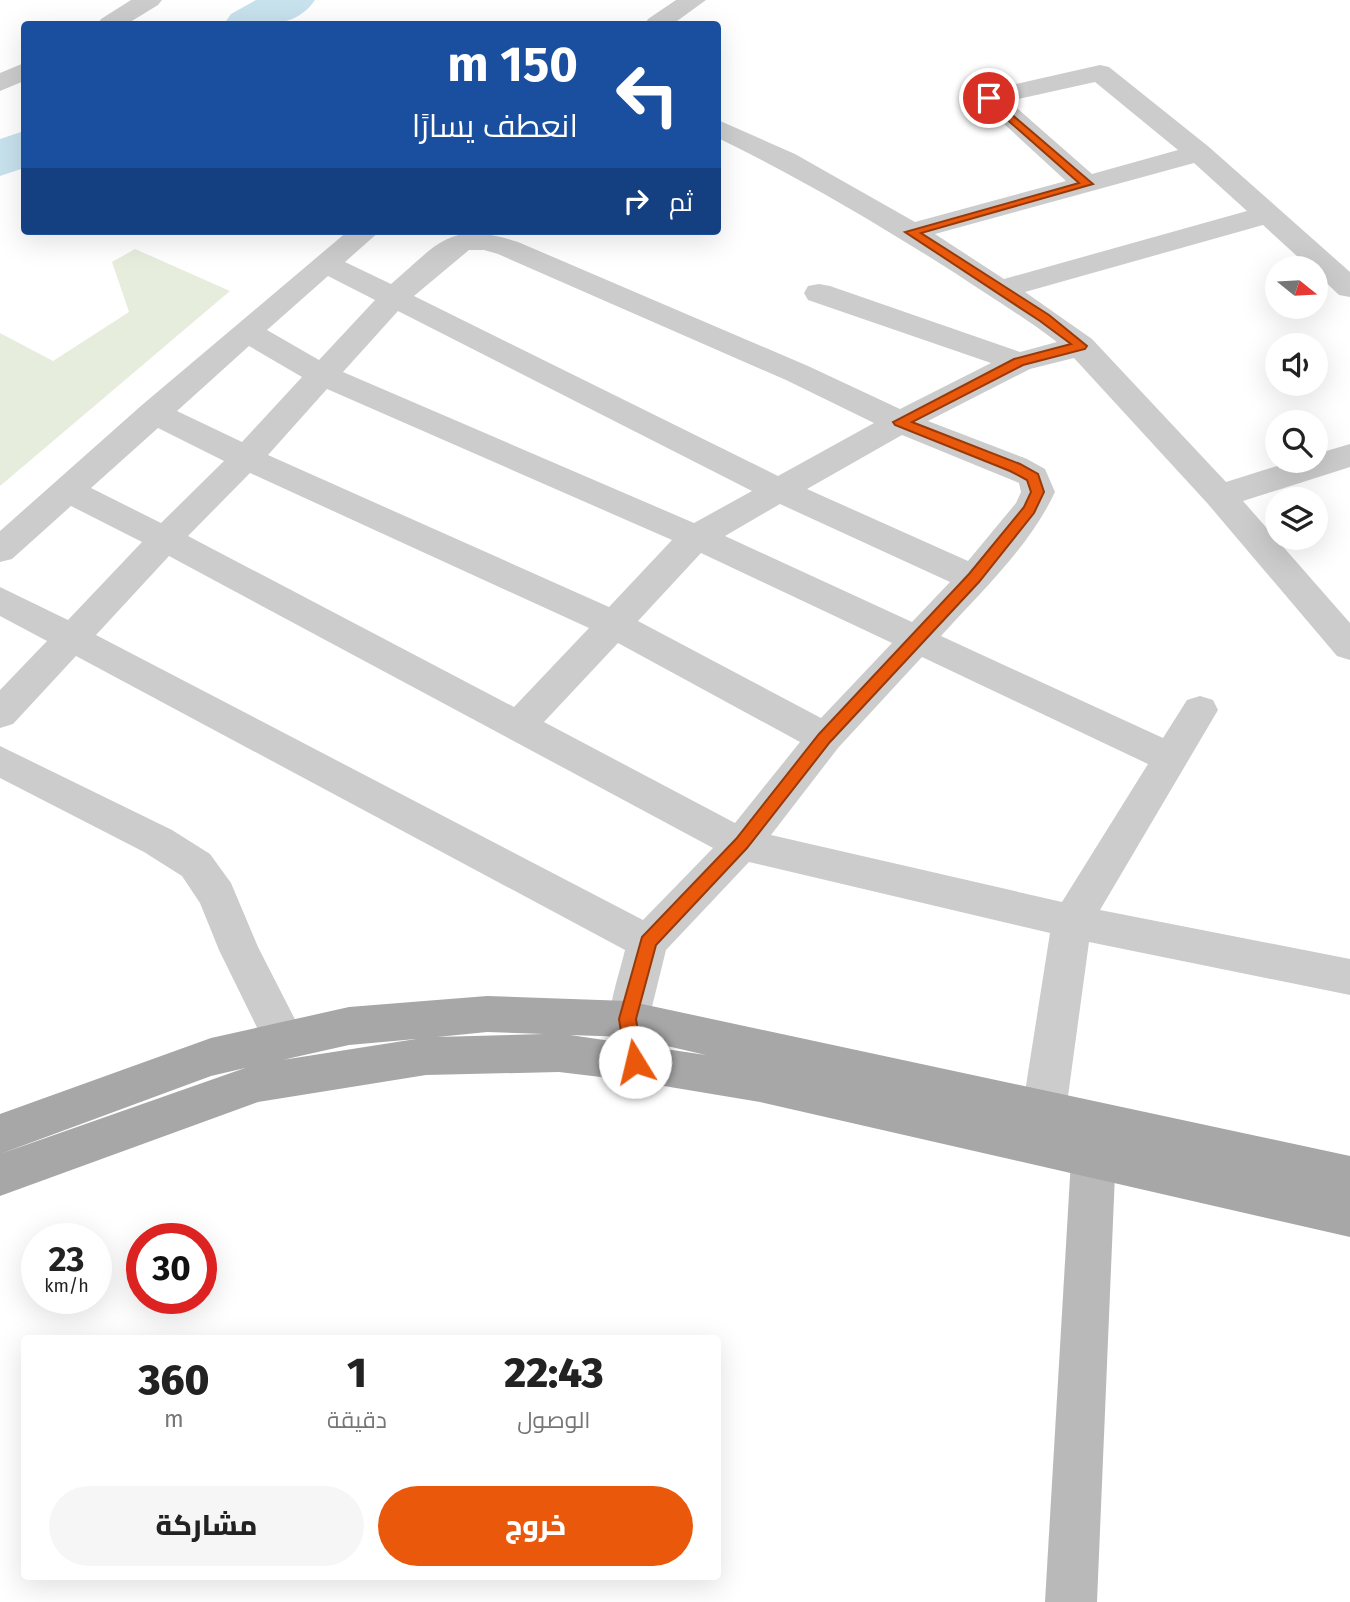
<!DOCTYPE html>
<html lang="ar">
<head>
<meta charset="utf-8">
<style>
  :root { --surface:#fff; --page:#f6f6f6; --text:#222; --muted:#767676; --accent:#ea580c }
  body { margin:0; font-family:"Fira Sans",Cairo,sans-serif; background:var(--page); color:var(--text); direction:rtl; height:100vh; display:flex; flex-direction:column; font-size:26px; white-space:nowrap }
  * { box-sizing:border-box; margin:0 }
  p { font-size:23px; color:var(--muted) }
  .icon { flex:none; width:38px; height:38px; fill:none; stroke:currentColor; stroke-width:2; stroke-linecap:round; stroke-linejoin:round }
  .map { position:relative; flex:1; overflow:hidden; direction:ltr }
  .sheet { position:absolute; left:21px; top:1335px; width:700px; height:245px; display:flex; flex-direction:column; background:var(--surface); border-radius:7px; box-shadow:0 7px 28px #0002; direction:rtl }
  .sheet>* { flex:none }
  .guide { position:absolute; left:21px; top:21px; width:700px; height:214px; border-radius:7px; box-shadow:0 7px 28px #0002; direction:rtl; background:#1a4fa0; color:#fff; overflow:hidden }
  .needle { width:46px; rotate:108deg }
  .tools { position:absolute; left:1265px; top:256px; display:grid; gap:14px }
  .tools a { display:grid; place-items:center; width:63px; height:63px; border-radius:50%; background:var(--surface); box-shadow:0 7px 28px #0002; font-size:35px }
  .speed { position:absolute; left:21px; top:1223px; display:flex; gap:14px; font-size:35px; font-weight:700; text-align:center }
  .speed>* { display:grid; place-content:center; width:91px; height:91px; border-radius:50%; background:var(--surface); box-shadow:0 7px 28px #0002; line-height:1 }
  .speed small { font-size:18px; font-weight:400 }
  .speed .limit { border:10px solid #d22; background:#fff; color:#111 }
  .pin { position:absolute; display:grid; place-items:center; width:60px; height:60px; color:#fff; margin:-30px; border:4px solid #fff; border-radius:50%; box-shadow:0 2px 7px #0007 }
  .me { position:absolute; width:77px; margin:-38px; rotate:351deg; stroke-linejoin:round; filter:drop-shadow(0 0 5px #0008) }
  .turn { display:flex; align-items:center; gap:24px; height:147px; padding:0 28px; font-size:32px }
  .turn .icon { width:91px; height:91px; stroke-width:2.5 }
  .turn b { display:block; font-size:49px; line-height:60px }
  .then { display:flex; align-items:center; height:66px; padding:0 28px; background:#0003; gap:14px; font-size:26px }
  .eta { display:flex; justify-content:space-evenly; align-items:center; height:119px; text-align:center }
  .eta b { font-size:42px; font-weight:800; line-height:49px }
  .cta { display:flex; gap:14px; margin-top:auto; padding:14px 28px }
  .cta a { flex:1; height:80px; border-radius:42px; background:var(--accent); color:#fff; font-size:28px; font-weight:800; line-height:80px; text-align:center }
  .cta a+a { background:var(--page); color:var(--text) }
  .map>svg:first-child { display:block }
</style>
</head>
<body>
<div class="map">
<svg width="1350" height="1602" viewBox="0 0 1350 1602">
  <rect width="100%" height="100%" fill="#fff"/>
  <path fill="#e6eddc" d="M135,249L230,291L0,486V333L53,361L129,312L112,262Z"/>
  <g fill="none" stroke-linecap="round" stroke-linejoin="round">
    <path fill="#c7e1ed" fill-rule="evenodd" d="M256,0H315C294,31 257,24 224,24L231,14Z
      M24,131V168L0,176V139Z"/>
    <path fill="#ccc" fill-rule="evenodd" d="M131,0H162L158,5L127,24H98L101,19Z
      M676,0H706L673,24H645L648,19Z
      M24,63V81L0,91V73Z
      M1100,65L1109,67L1209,147L1350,272V297L1339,295L1316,273V268H1310L1263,225L1025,292L1092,339L1226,482L1296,460H1316V454L1350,444V467L1243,501L1350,623V660L1337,656L1208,504L1074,358L1030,369L928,421L1027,459L1045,469L1055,492C1030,546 981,592 941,636L1163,738L1187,700L1200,696L1213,700L1218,710L1100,910L1350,959V995L1089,942L1066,1111L1059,1125L1044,1131L1029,1125L1022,1111L1050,933L749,862L666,950L649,1019L655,1062L649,1075L634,1081L619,1075C598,1031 614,994 625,950L76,656L13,724L0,728V690L47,641L0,616V587L68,620L142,542L71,506L12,559L0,562V531L142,405L348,231H380L345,262L391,284C440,242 450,220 518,242L808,366L900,409L991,363L808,300L804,293L808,286L819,284L830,286L1020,352L1057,342C1024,317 989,296 955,273C878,224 800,178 718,138V120L795,154L915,222L1066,181L976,98L980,92ZM1095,82L1178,150L1092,174L1009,101ZM1194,163L1247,211L1004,279L935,234ZM469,250H484L498,254L786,380L874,423L778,476L414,296ZM328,276L375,300L319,360L267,330ZM398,311L752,491L694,523L343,372ZM249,346L302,377L242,442L177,411ZM327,389L672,540L609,607L268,455ZM158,428L224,461L161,523L91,488ZM902,435L1019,483L1021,492L1016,503L968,561L807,489ZM250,473L589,628L514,707L188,536ZM780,504L950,582L912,622L725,536ZM701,553L892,643L821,718L638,621ZM169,556L713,848L643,920L96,635ZM618,643L800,742L735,823L544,722ZM922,657L1148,764L1062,902L771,835L838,748Z
      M0,746L172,830L210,854L231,883L258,947L306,1041L300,1054L285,1060L270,1054L219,950L200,903L182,876L144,852L0,778Z"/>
    <path fill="#b9b9b9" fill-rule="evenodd" d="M1095,1106L1111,1112L1117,1126L1097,1602H1045L1073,1126L1079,1112Z"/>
    <path fill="#a7a7a7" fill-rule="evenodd" d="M487,996L628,1001L1350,1156V1237L760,1102L634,1081L559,1072L426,1075L258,1102L0,1196V1154L245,1068L211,1076L0,1154V1114L211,1038L349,1007ZM487,1032L544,1034L437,1037ZM570,1035L628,1037L706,1055ZM416,1039L282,1060L349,1045Z"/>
  </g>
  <path fill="#ea580c" stroke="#983908" stroke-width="2" d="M989,95L1093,184L921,233L1049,315L1087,346L1085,349L1023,365L912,422L1020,464L1038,474L1044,492L1034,513L979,582L830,742L747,848L656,945L636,1019L643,1062L641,1067L635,1069L628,1067L626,1062L619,1019L642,937L736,839L819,734L969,574L1024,507L1031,492L1027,480L1010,471L895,425L893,422L1014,359L1071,344L1040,321L905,232L1079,183L986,101L984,98Z"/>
</svg>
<div class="tools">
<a><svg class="needle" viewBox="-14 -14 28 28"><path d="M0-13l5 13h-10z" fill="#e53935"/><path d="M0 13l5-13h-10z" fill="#767676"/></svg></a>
<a><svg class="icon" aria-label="sound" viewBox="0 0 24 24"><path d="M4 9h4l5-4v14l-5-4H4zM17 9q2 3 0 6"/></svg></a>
<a><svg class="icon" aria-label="search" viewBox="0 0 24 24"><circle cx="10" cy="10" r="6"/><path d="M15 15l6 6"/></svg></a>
<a><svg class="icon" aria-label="layers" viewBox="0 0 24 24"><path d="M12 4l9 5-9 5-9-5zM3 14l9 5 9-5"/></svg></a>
</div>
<div class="speed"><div>23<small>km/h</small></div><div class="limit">30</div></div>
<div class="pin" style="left:989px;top:98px;background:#d93025"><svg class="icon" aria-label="arrive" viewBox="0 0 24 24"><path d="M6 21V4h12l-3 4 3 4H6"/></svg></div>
<svg class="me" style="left:635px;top:1062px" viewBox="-20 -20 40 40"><circle r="19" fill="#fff"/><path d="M0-13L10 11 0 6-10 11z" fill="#ea580c"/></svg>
<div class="guide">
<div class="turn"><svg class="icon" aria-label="left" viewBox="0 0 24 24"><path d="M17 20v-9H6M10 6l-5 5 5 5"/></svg><div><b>150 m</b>انعطف يسارًا</div></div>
<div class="then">ثم<svg class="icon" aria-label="right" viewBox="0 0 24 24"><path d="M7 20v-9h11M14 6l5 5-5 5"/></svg></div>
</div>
<section class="sheet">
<div class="eta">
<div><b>22:43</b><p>الوصول</p></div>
<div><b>1</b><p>دقيقة</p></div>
<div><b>360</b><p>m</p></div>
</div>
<div class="cta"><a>خروج</a><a>مشاركة</a></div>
</section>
</div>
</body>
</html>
